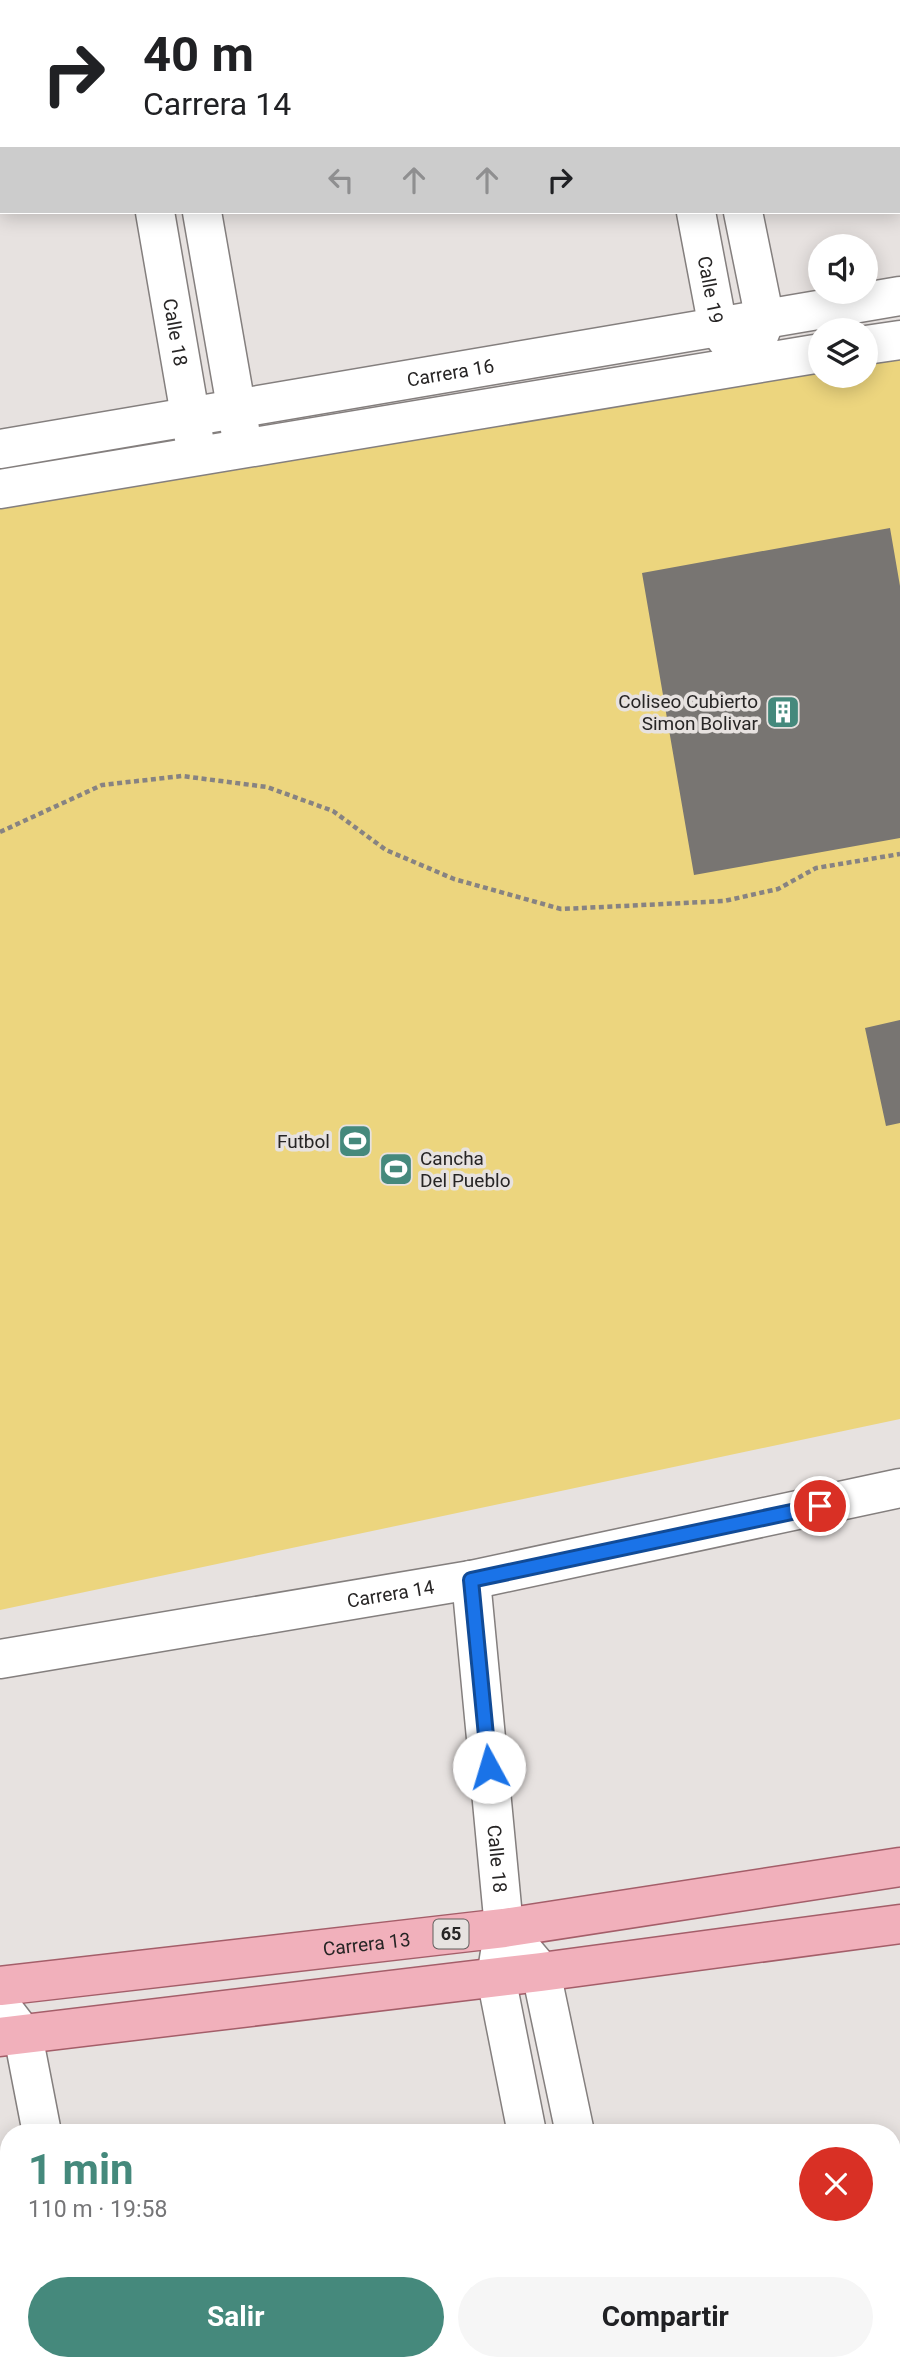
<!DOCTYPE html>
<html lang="es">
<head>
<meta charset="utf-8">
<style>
  :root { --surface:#fff; --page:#f6f6f6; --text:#202124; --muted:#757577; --accent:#45897c }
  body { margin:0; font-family:Roboto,sans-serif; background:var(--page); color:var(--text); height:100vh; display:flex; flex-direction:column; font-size:26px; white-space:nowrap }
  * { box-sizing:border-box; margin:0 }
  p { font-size:23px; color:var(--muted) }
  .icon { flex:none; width:38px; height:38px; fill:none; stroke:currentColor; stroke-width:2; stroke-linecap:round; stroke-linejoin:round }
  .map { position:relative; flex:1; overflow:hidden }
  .side { position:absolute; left:0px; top:2124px; width:901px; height:247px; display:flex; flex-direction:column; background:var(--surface); border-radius:28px 28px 0 0; box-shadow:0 4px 18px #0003 }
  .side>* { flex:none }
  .guide { position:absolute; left:0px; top:0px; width:901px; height:214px; box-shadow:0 4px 18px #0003; background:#fff; color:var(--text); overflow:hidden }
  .tools { position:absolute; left:808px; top:234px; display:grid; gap:14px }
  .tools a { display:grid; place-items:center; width:70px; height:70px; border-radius:50%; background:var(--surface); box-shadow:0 4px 18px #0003; font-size:35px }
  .pin { position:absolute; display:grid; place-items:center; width:60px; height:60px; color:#fff; margin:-30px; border:4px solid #fff; border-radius:50%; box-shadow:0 2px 7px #0007 }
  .me { position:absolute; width:77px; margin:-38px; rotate:354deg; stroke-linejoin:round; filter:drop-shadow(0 0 5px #0008) }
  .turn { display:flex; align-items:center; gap:24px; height:147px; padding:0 28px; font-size:32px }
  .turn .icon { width:91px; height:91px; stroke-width:2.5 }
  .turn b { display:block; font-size:49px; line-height:60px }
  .lanes { display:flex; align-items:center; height:66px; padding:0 28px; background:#0003; justify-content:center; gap:35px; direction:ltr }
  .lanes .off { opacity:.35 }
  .round { display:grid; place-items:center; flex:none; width:74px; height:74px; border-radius:37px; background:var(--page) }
  .headline { display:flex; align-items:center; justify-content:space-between; height:119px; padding:0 28px }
  h1 { font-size:42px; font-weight:700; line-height:52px; color:var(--accent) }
  .cta { display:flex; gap:14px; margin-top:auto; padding:14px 28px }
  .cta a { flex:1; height:80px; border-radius:42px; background:var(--accent); color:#fff; font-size:28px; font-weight:700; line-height:80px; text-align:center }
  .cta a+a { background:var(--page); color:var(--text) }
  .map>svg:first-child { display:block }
</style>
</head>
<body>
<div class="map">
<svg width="900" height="2371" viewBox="0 0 900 2371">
  <rect width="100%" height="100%" fill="#e7e2e0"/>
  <path fill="#ecd57e" d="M900,352V1419L0,1610V502L821,365V376H866V358Z"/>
  <path fill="#787572" d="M890,528L900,586V838L694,875L642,573Z
    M900,1020V1123L886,1126L865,1028Z"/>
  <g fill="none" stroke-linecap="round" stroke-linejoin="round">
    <g stroke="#847f7e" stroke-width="41">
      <g id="minor">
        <path d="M163,0L164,2"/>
        <path d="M657,0L658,2"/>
        <path d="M700,0V2"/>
        <path d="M111,2L123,0"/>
        <path d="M0,18L2,17"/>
        <path id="s1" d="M155,212L195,444"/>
        <path d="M202,212L241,435"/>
        <path id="s2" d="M696,212L718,328L734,349"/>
        <path d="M743,212L765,320L756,343"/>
        <path d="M866,345L900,340"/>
        <path id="s3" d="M0,449L900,296"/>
        <path d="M0,489L821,353"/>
        <path id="s4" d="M471,1580L504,1928L496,1977L527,2133"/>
        <path id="s5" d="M0,1659L471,1580L900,1488"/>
        <path d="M520,1947L541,1972L575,2133"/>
        <path d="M0,2005L23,2035L42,2133"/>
        <path d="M0,2206L9,2249"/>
        <path d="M31,2362L33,2371"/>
        <path d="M86,2362L87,2371"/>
        <path d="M572,2362L574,2371"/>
        <path d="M623,2362L625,2371"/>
      </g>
    </g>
    <g stroke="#a45e69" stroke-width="41">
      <g id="major">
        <path id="s6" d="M0,1986L504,1928L900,1867"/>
        <path d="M0,2037L541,1972L900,1924"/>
      </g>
    </g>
    <path stroke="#878382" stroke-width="4.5" stroke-dasharray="5 3.5" stroke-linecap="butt" d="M0,832L102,785L182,776L267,787L333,811L386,850L454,879L561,909L724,901L778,889L816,868L900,854"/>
    <use href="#minor" stroke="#fff" stroke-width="38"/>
    <use href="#major" stroke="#f1b0bb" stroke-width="38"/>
  </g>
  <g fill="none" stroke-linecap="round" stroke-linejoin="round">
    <g stroke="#114b97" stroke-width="18">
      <path id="route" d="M489,1767L471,1580L820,1506"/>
    </g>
    <use href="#route" stroke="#1a73e8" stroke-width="12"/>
  </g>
  <defs>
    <g id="building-square" transform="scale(1.75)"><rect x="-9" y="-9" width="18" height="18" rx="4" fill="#45897c" stroke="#e7e2e0"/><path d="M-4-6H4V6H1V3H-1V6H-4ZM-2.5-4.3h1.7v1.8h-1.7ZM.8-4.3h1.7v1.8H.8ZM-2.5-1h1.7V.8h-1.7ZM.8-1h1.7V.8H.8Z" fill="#fff"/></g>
    <g id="stadium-square" transform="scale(1.75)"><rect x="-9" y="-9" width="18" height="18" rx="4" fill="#45897c" stroke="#e7e2e0"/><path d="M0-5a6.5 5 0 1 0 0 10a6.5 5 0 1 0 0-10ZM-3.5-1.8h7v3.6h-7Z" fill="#fff"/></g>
  </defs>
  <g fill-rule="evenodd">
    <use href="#building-square" x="783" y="712"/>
    <use href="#stadium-square" x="355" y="1141"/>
    <use href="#stadium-square" x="396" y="1169"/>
  </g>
  <g text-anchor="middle" stroke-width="7" stroke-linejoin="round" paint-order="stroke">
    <rect fill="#e7e2e0" stroke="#615e5d" stroke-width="2" x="433.5" y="1919.5" width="35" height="29" rx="5"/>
    <g font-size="18" font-weight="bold" fill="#272525">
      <text x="451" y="1940">65</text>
    </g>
    <g font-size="19" fill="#272525" stroke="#e7e2e0">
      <text dy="7" stroke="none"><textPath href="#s2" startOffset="79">Calle 19</textPath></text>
      <text dy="7" stroke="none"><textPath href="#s1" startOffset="122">Calle 18</textPath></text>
      <text dy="7" stroke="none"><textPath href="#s3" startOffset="457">Carrera 16</textPath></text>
      <text dy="7" stroke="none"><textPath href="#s5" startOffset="396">Carrera 14</textPath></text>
      <text dy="7" stroke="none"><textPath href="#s4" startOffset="280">Calle 18</textPath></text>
      <text dy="7" stroke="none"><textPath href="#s6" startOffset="369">Carrera 13</textPath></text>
    </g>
    <g font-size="19" fill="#272525" stroke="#e7e2e0" text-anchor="end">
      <text x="758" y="708">Coliseo Cubierto<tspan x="758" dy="22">Simon Bolivar</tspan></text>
      <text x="330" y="1148">Futbol</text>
      <text x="420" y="1165" text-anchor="start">Cancha<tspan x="420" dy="22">Del Pueblo</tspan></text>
    </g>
  </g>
</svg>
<div class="tools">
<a><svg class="icon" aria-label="sound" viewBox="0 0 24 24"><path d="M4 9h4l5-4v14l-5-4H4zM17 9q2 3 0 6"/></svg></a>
<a><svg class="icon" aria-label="layers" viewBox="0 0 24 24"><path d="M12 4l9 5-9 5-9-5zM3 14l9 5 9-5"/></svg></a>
</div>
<div class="pin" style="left:820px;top:1506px;background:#d93025"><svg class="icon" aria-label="arrive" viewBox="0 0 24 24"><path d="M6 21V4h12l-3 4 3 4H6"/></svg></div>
<svg class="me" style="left:489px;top:1767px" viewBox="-20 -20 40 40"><circle r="19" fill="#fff"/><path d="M0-13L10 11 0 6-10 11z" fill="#1a73e8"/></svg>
<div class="guide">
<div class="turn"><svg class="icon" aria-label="right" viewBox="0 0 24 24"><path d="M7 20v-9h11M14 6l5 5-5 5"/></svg><div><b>40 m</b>Carrera 14</div></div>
<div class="lanes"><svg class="icon off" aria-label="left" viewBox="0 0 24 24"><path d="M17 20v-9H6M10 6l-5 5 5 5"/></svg><svg class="icon off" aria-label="ahead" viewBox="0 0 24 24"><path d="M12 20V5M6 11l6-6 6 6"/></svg><svg class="icon off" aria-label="ahead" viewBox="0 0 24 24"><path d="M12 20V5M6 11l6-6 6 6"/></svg><svg class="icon" aria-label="right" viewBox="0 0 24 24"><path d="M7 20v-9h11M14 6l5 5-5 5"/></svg></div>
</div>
<section class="side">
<div class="headline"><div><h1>1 min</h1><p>110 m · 19:58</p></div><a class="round" style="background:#d93025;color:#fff"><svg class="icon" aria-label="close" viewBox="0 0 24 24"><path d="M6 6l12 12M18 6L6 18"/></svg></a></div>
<div class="cta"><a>Salir</a><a>Compartir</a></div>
</section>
</div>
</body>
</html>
